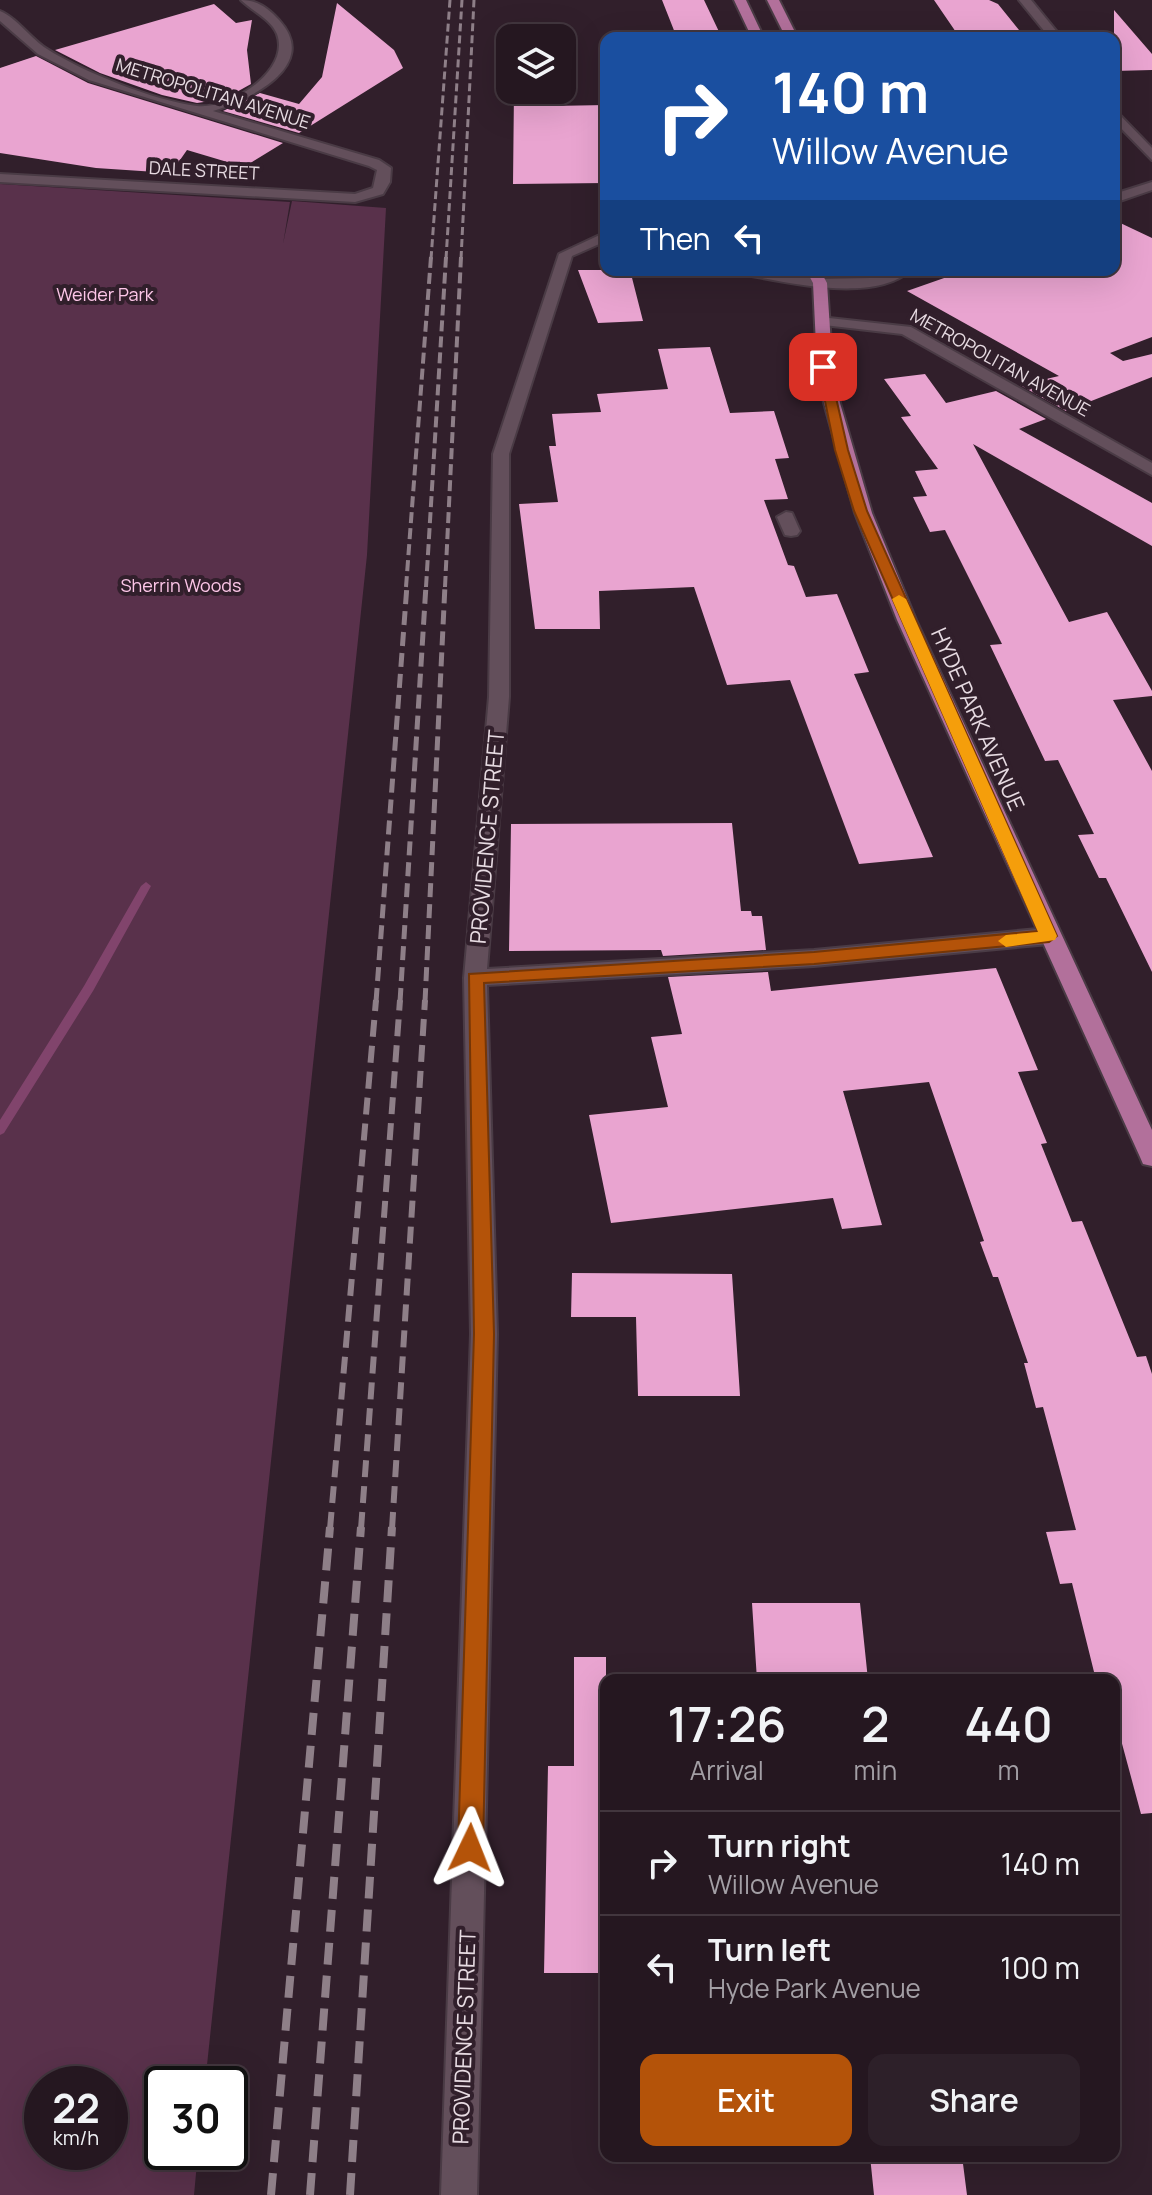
<!DOCTYPE html>
<html lang="en">
<head>
<meta charset="utf-8">
<style>
  :root { --surface:#251720; --page:#2d2029; --text:#f1f3f6; --muted:#a39fa5; --line:#42363e; --accent:#b45309 }
  body { margin:0; font-family:Manrope,sans-serif; background:var(--page); color:var(--text); height:100vh; display:flex; flex-direction:column; font-size:30px; white-space:nowrap }
  * { box-sizing:border-box; margin:0 }
  p { font-size:26px; color:var(--muted) }
  .icon { flex:none; width:44px; height:44px; fill:none; stroke:currentColor; stroke-width:2; stroke-linecap:round; stroke-linejoin:round }
  .map { position:relative; flex:1; overflow:hidden }
  .drawer { position:absolute; left:600px; top:1674px; width:520px; height:488px; display:flex; flex-direction:column; background:var(--surface); border-radius:16px; box-shadow:0 8px 32px #0002,0 0 0 2px var(--line) }
  .drawer>* { flex:none }
  .banner { position:absolute; left:600px; top:32px; width:520px; height:244px; border-radius:16px; box-shadow:0 8px 32px #0002,0 0 0 2px var(--line); background:#1a4fa0; color:#fff; overflow:hidden }
  .controls { position:absolute; left:496px; top:24px; display:grid; gap:16px }
  .controls a { display:grid; place-items:center; width:80px; height:80px; border-radius:16px; background:var(--surface); box-shadow:0 8px 32px #0002,0 0 0 2px var(--line); font-size:40px }
  .speed { position:absolute; left:24px; top:2066px; display:flex; gap:16px; font-size:40px; font-weight:700; text-align:center }
  .speed>* { display:grid; place-content:center; width:104px; height:104px; border-radius:50%; background:var(--surface); box-shadow:0 8px 32px #0002,0 0 0 2px var(--line); line-height:1 }
  .speed small { font-size:20px; font-weight:400 }
  .speed .limit { border:4px solid #111; border-radius:12px; background:#fff; color:#111 }
  .pin { position:absolute; display:grid; place-items:center; width:68px; height:68px; color:#fff; margin:-34px; border-radius:16px; box-shadow:0 4px 12px #0006 }
  .me { position:absolute; width:88px; margin:-44px; rotate:2deg; stroke-linejoin:round; filter:drop-shadow(0 0 6px #0008) }
  .turn { display:flex; align-items:center; gap:28px; height:168px; padding:0 40px; font-size:36px }
  .turn .icon { width:104px; height:104px; stroke-width:2.5 }
  .turn b { display:block; font-size:56px; line-height:68px }
  .then { display:flex; align-items:center; height:76px; padding:0 40px; background:#0003; gap:16px; font-size:30px }
  .eta { display:flex; justify-content:space-evenly; align-items:center; height:136px; text-align:center }
  .eta b { font-size:48px; font-weight:600; line-height:56px }
  .cta { display:flex; gap:16px; margin-top:auto; padding:16px 40px }
  .cta a { flex:1; height:92px; border-radius:16px; background:var(--accent); color:#fff; font-size:32px; font-weight:600; line-height:92px; text-align:center }
  .cta a+a { background:var(--page); color:var(--text) }
  ul { padding:0; list-style:none }
  li { display:flex; align-items:center; gap:24px; height:104px; padding:0 40px; border-top:2px solid var(--line) }
  li div { flex:1 }
  li b { display:block; font-size:30px }
  li em { font-style:normal }
  .map>svg:first-child { display:block }
</style>
</head>
<body>
<div class="map">
<svg width="1152" height="2195" viewBox="0 0 1152 2195">
  <rect width="100%" height="100%" fill="#311f2b"/>
  <path fill="#59314b" fill-rule="evenodd" d="M0,184L290,202L283,244L292,201L386,208L367,555L205,2084H162V2152H198L194,2195H0ZM42,2084H110V2152H42Z"/>
  <g fill="none" stroke-linecap="round" stroke-linejoin="round">
    <path fill="#81446c" fill-rule="evenodd" d="M146,882L151,886L93,991L4,1133L0,1135V1120L84,986L141,886Z"/>
  </g>
  <path fill="#e9a4d0" d="M662,0H704L722,38H677Z
    M934,0H989L998,4L1023,35L960,38Z
    M337,3L394,50L403,68L299,133L223,111L260,93L299,104L322,77Z
    M214,4L236,23L252,20L247,50L251,84L224,99L197,103L162,95L100,73L55,50Z
    M1114,10L1152,54V70L1114,71Z
    M36,56L88,83L283,143L244,167L187,150L171,173L96,168L0,153V68Z
    M514,90H552V106L606,105V183L513,184Z
    M1114,220L1152,238V337L1110,353L1123,361L1152,354V377L1066,411L1020,385L1059,376L907,291L967,270H1114Z
    M578,270H630L643,321L598,323Z
    M710,347L730,413L774,411L789,458L775,459L788,499L764,500L788,565L794,566L806,597L837,594L869,672L854,674L933,857L859,864L790,680L727,685L694,587L599,591L600,629H535L519,504L558,502L549,446H556L552,414L601,412L597,394L668,389L658,349Z
    M925,374L946,403L996,391L1046,419L1019,429L1152,503V546L973,444L1069,622L1107,612L1152,691V696L1113,700L1152,771V972L1106,878H1099L1078,835L1094,834L1058,760L1045,761L990,645L1002,644L945,530L930,532L913,497L927,496L915,471L938,469L901,417L911,416L884,379Z
    M732,823L741,911H751L752,916H762L766,950L663,956L661,950L509,951L511,824Z
    M996,968L1038,1070L1018,1072L1047,1143L1041,1144L1072,1222L1082,1221L1137,1357L1146,1356L1152,1374V1813L1141,1814L1114,1714V1680H1096L1072,1583L1060,1584L1046,1532L1076,1530L1043,1407L1036,1408L1024,1363H1028L998,1277H993L980,1242L984,1241L929,1082L843,1091L882,1225L842,1229L833,1198L611,1223L589,1115L668,1107L651,1037L682,1034L668,977L768,972L771,991Z
    M572,1273L732,1274L740,1396H638L636,1317H571Z
    M752,1603H860L868,1680H757Z
    M574,1657H606V1973H544L548,1766H574Z
    M870,2156H962L967,2195H874Z"/>
  <g fill="none" stroke-linecap="round" stroke-linejoin="round">
    <g stroke="#4a3b45" stroke-width="4">
      <path id="minor" d="M241,0C257,0 268,8 279,20C321,66 249,100 213,111L379,160L391,168L390,182L383,194L355,202L0,182V174L355,194L373,188L377,170L369,166L89,80L38,54L0,21V11C17,18 31,39 47,49C83,72 155,101 197,106C228,110 291,72 277,34C271,19 252,11 241,0Z
        M1019,0H1031L1062,38H1050Z
        M1114,109L1152,148V160L1114,121Z
        M1152,182V190L1114,203V194Z
        M606,232V241L572,256L509,454V697L487,969L814,950L1049,928L1060,936L1049,944L814,966L487,985L497,1334L477,2195H441L471,1334L464,978L489,697L493,454L559,254Z
        M734,270H767L820,279L871,278L891,270H911C873,304 787,282 741,274Z
        M820,317L911,327L1152,463V475L902,334L815,324V318Z
        M786,512L792,513L800,531L797,535L791,536L785,535L777,517Z"/>
    </g>
    <g stroke="#4a3b45" stroke-width="4">
      <path id="major" d="M734,0H746L764,38H752Z
        M767,0H779L798,38H786Z
        M806,270H820L827,283L831,345L840,403L872,513L916,620L1152,1130V1166L1143,1164L1140,1157L897,620L855,513L824,403L816,345L813,283Z"/>
    </g>
    <use href="#minor" fill="#634f5b" fill-rule="evenodd"/>
    <use href="#major" fill="#b2709b" fill-rule="evenodd"/>
    <path stroke="#8e7f88" stroke-width="3" stroke-dasharray="8 4" stroke-linecap="butt" d="M431,259L450,0
      M446,259L462,0
      M461,259L474,0"/>
    <path stroke="#8e7f88" stroke-width="4" stroke-dasharray="11 5" stroke-linecap="butt" d="M406,587L431,257
      M426,587L446,257
      M445,587L461,257"/>
    <path stroke="#8e7f88" stroke-width="5" stroke-dasharray="14 7" stroke-linecap="butt" d="M376,1002L407,585
      M400,1002L426,585
      M425,1002L445,585"/>
    <path stroke="#8e7f88" stroke-width="6" stroke-dasharray="17 9" stroke-linecap="butt" d="M330,1529L376,1000
      M361,1529L400,1000
      M392,1529L425,1000"/>
    <path stroke="#8e7f88" stroke-width="8" stroke-dasharray="22 11" stroke-linecap="butt" d="M271,2195L330,1527
      M310,2195L361,1527
      M350,2195L392,1527"/>
  </g>
  <path fill="#b45309" stroke="#753606" stroke-width="2" d="M823,364L829,367L848,450L867,511L1057,936L1049,942L814,964L484,983L494,1334L483,1848L479,1857L470,1861L461,1857L458,1848L474,1334L469,974L814,952L1038,931L854,511L835,450L818,367Z"/>
  <path fill="#f59e0b" d="M899,595L906,599L1057,936L1055,940L1006,947L998,941L1006,935L1038,932L892,599Z"/>
  <g text-anchor="middle" stroke-width="8" stroke-linejoin="round" paint-order="stroke">
    <g font-size="18" fill="#e7dbe2" stroke="#311f2b">
      <text transform="translate(213 94) rotate(17)" y="6">METROPOLITAN AVENUE</text>
      <text transform="translate(204 171) rotate(3)" y="6">DALE STREET</text>
      <text transform="translate(1000 363) rotate(29)" y="6">METROPOLITAN AVENUE</text>
    </g>
    <g font-size="18" fill="#fdc6e8" stroke="#311f2b">
      <text x="105" y="301">Weider Park</text>
      <text x="181" y="592">Sherrin Woods</text>
    </g>
    <g font-size="22" fill="#e7dbe2" stroke="#311f2b">
      <text transform="translate(978 719) rotate(66)" y="8">HYDE PARK AVENUE</text>
      <text transform="translate(487 837) rotate(-85)" y="8">PROVIDENCE STREET</text>
      <text transform="translate(464 2037) rotate(-88)" y="8">PROVIDENCE STREET</text>
    </g>
  </g>
</svg>
<div class="controls">
<a><svg class="icon" aria-label="layers" viewBox="0 0 24 24"><path d="M12 4l9 5-9 5-9-5zM3 14l9 5 9-5"/></svg></a>
</div>
<div class="speed"><div>22<small>km/h</small></div><div class="limit">30</div></div>
<div class="pin" style="left:823px;top:367px;background:#d93025"><svg class="icon" aria-label="arrive" viewBox="0 0 24 24"><path d="M6 21V4h12l-3 4 3 4H6"/></svg></div>
<svg class="me" style="left:470px;top:1848px" viewBox="-20 -20 40 40"><path d="M0-17L14 15 0 8-14 15z" fill="#b45309" stroke="#fff" stroke-width="4"/></svg>
<div class="banner">
<div class="turn"><svg class="icon" aria-label="right" viewBox="0 0 24 24"><path d="M7 20v-9h11M14 6l5 5-5 5"/></svg><div><b>140 m</b>Willow Avenue</div></div>
<div class="then">Then<svg class="icon" aria-label="left" viewBox="0 0 24 24"><path d="M17 20v-9H6M10 6l-5 5 5 5"/></svg></div>
</div>
<section class="drawer">
<div class="eta">
<div><b>17:26</b><p>Arrival</p></div>
<div><b>2</b><p>min</p></div>
<div><b>440</b><p>m</p></div>
</div>
<ul>
<li><svg class="icon" aria-label="right" viewBox="0 0 24 24"><path d="M7 20v-9h11M14 6l5 5-5 5"/></svg><div><b>Turn right</b><p>Willow Avenue</p></div><em>140 m</em></li>
<li><svg class="icon" aria-label="left" viewBox="0 0 24 24"><path d="M17 20v-9H6M10 6l-5 5 5 5"/></svg><div><b>Turn left</b><p>Hyde Park Avenue</p></div><em>100 m</em></li>
</ul>
<div class="cta"><a>Exit</a><a>Share</a></div>
</section>
</div>
</body>
</html>
